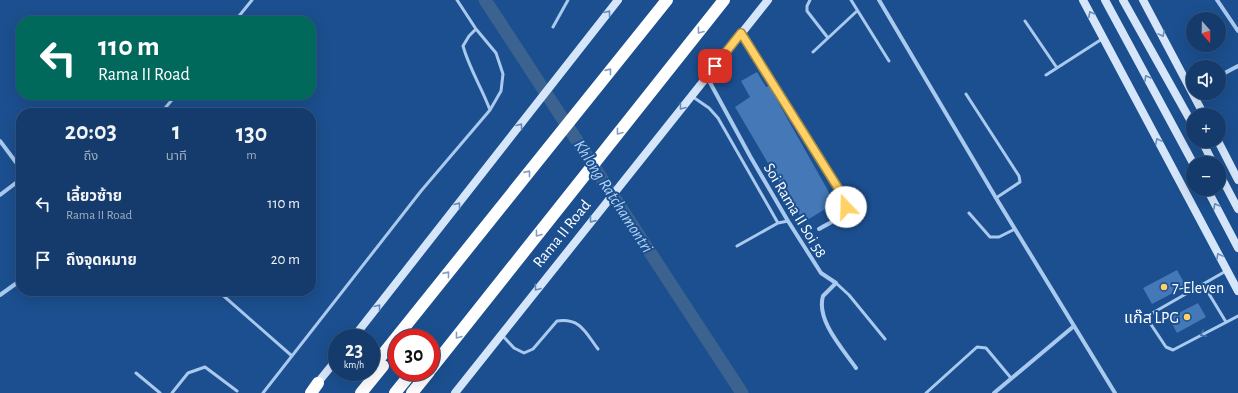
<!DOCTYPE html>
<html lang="th">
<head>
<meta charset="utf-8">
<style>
  :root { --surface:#143b6b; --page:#1d4271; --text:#f1f3f6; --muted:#9dadc1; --line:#33557e }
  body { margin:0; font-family:"Alegreya Sans","Noto Sans Thai",sans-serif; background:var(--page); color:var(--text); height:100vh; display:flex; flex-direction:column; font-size:15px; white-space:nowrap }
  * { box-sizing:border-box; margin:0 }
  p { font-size:13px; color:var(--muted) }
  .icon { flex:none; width:22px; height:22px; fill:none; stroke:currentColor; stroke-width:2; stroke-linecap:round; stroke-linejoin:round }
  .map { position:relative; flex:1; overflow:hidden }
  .panel { position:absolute; left:16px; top:108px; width:300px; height:188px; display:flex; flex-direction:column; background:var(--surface); border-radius:16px; box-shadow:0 4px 16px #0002,0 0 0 1px var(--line) }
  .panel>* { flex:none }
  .hud { position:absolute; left:16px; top:16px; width:300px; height:84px; border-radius:16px; box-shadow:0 4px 16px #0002,0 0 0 1px var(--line); background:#00695c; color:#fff; overflow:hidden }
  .needle { width:26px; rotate:160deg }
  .tools { position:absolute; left:1186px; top:12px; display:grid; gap:8px }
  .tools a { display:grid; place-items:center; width:40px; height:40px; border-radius:50%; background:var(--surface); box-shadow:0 4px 16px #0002,0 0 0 1px var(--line); font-size:20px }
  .speed { position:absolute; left:328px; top:329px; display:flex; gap:8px; font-size:20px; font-weight:700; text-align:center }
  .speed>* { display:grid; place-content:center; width:52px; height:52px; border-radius:50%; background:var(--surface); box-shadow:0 4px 16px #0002,0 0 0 1px var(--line); line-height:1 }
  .speed small { font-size:10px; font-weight:400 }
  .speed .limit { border:6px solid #d22; background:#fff; color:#111 }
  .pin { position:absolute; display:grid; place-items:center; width:34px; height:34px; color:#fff; margin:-17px; border-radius:8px; box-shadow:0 2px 6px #0006 }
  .me { position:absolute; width:44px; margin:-22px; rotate:339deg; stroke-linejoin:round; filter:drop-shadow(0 0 3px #0008) }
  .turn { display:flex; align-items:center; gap:14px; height:84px; padding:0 16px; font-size:18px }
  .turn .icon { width:52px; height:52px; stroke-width:2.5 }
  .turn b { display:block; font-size:28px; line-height:34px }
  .eta { display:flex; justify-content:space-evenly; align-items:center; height:68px; text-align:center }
  .eta b { font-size:24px; font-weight:700; line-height:28px }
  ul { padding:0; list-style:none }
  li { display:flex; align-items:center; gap:12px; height:56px; padding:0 16px }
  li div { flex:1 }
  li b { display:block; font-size:15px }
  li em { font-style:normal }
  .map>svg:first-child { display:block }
</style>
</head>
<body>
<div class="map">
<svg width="1238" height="393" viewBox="0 0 1238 393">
  <rect width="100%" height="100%" fill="#1b4f8f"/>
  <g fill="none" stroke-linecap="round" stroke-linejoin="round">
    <path stroke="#3c6290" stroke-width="13" d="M485,0L742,393"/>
  </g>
  <path fill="#4478b7" d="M757,72L766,87L769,86L835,203L804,222L785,192L735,107L750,97L741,81Z
    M1177,270L1186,286L1152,304L1143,288Z
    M1198,303L1206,317L1177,333L1169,318Z"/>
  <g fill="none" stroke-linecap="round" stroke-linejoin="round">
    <path stroke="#a9c9ee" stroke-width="3" d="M457,0L476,29L469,36L463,46C469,68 482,88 490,110
      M810,0L807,6V11L828,38
      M851,0L889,61
      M235,21L252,0
      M1025,21L1057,68
      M553,27L568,0
      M813,52L857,11
      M1046,75L1102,39
      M966,94L1019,176L1020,182L996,198
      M693,97L709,108L718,118L778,223
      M161,113L176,95
      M969,213L990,237H999L1015,229
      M737,246L778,223L788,221
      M1226,271L1149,315L1148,320L1166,347L1173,350L1238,316
      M836,283L849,295L885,339
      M1203,284L1226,322
      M218,291L292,356
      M502,335L514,348L524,353L533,349L557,321C581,318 585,332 598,349
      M136,373L160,393
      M172,393L188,373L205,367L237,391
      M263,393L421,191L490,110L501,91L503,74L496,53L476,29
      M926,393L977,347L986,348L1011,378"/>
    <path stroke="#a9c9ee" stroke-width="4" d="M879,0L996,198L1115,393
      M1217,0L1238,31
      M741,34L845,199C847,218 834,220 819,229
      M1219,76L1238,66
      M707,77L750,156L788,221L821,273L836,283L823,296C816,320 842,348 856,368
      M0,141L21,169
      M0,195L21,179
      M0,295L21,280
      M994,393L1074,326"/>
    <path stroke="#d6e6fa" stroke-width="8" d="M1083,0L1238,291
      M1105,0L1193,163
      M1123,0L1193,125
      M1143,0L1204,115
      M1202,141L1213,163
      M1218,141L1238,180
      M1219,173L1238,209
      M1207,189L1238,248
      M353,338L618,0
      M315,386L337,359
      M455,393L768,0"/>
    <path stroke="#fff" stroke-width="12" d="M371,369L667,0
      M431,369L724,0
      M311,393L318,383
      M361,393L383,366
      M395,393L412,372
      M412,393L429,372"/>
  </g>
  <defs><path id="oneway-chevron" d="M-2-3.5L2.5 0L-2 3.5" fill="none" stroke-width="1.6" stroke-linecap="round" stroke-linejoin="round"/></defs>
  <g stroke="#668bba">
    <use href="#oneway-chevron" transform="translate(608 13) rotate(-52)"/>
    <use href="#oneway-chevron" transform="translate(1091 14) rotate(-118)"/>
    <use href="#oneway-chevron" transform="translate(1162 34) rotate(62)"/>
    <use href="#oneway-chevron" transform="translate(1147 78) rotate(-119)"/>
    <use href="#oneway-chevron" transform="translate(682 107) rotate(128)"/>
    <use href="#oneway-chevron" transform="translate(520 126) rotate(-52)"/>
    <use href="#oneway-chevron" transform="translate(1158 141) rotate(-118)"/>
    <use href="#oneway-chevron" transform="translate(458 205) rotate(-52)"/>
    <use href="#oneway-chevron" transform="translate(1216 206) rotate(-118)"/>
    <use href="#oneway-chevron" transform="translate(592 220) rotate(129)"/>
    <use href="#oneway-chevron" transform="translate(1219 256) rotate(-118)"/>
    <use href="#oneway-chevron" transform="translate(537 288) rotate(128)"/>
    <use href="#oneway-chevron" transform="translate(378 307) rotate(-52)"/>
  </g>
  <g stroke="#829ec1">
    <use href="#oneway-chevron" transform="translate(700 31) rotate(128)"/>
    <use href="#oneway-chevron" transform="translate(609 71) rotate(-51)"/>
    <use href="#oneway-chevron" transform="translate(619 132) rotate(128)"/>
    <use href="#oneway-chevron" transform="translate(528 173) rotate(-51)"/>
    <use href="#oneway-chevron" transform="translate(538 234) rotate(128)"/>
    <use href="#oneway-chevron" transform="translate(447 274) rotate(-51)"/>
    <use href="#oneway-chevron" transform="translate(458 336) rotate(128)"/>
  </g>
  <use stroke="#4674ac" href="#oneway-chevron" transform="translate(1203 334) rotate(153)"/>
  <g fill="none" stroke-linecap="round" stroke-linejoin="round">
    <g stroke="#a68842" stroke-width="10">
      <path id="route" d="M715,66L741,33L845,199L846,207"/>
    </g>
    <use href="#route" stroke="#ffd166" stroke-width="7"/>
  </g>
  <g fill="#ffd166" stroke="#1b4f8f" stroke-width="1.5">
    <circle cx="1164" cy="287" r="4"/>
    <circle cx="1187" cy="317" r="4"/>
  </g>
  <g text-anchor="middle" stroke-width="4" stroke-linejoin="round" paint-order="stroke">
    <g font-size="16" fill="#fff" stroke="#1b4f8f">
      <text transform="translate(796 210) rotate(59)" y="6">Soi Rama II Soi 58</text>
      <text transform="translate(561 233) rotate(-51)" y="6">Rama II Road</text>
    </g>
    <g font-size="16" fill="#fff" stroke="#1b4f8f" text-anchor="start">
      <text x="1172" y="293">7-Eleven</text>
      <text x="1179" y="323" text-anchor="end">แก๊ส LPG</text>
    </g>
    <g font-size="17" font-style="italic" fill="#b5d3f5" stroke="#1b4f8f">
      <text transform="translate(614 196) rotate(57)" y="6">Khlong Ratchamontri</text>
    </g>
  </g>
</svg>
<div class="tools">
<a><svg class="needle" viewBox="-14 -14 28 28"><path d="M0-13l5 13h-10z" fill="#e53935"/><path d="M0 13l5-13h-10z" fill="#9dadc1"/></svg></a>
<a><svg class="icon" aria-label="sound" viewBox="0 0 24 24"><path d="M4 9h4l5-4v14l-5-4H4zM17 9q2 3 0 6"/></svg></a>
<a>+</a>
<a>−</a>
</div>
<div class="speed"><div>23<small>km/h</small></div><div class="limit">30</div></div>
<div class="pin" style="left:715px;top:66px;background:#d93025"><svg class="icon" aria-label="arrive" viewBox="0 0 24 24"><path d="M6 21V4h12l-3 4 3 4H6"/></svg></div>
<svg class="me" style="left:846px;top:207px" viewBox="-20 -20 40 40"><circle r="19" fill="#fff"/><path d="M0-13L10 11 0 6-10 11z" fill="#ffd166"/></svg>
<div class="hud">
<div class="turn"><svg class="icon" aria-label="left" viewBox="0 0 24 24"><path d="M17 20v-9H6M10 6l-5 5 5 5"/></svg><div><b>110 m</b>Rama II Road</div></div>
</div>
<section class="panel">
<div class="eta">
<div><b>20:03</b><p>ถึง</p></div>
<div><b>1</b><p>นาที</p></div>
<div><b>130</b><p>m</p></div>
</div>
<ul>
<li><svg class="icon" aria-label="left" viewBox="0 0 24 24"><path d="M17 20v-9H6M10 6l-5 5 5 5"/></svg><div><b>เลี้ยวซ้าย</b><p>Rama II Road</p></div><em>110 m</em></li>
<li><svg class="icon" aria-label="arrive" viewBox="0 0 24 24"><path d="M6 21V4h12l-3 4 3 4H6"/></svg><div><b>ถึงจุดหมาย</b></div><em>20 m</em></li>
</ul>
</section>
</div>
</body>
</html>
